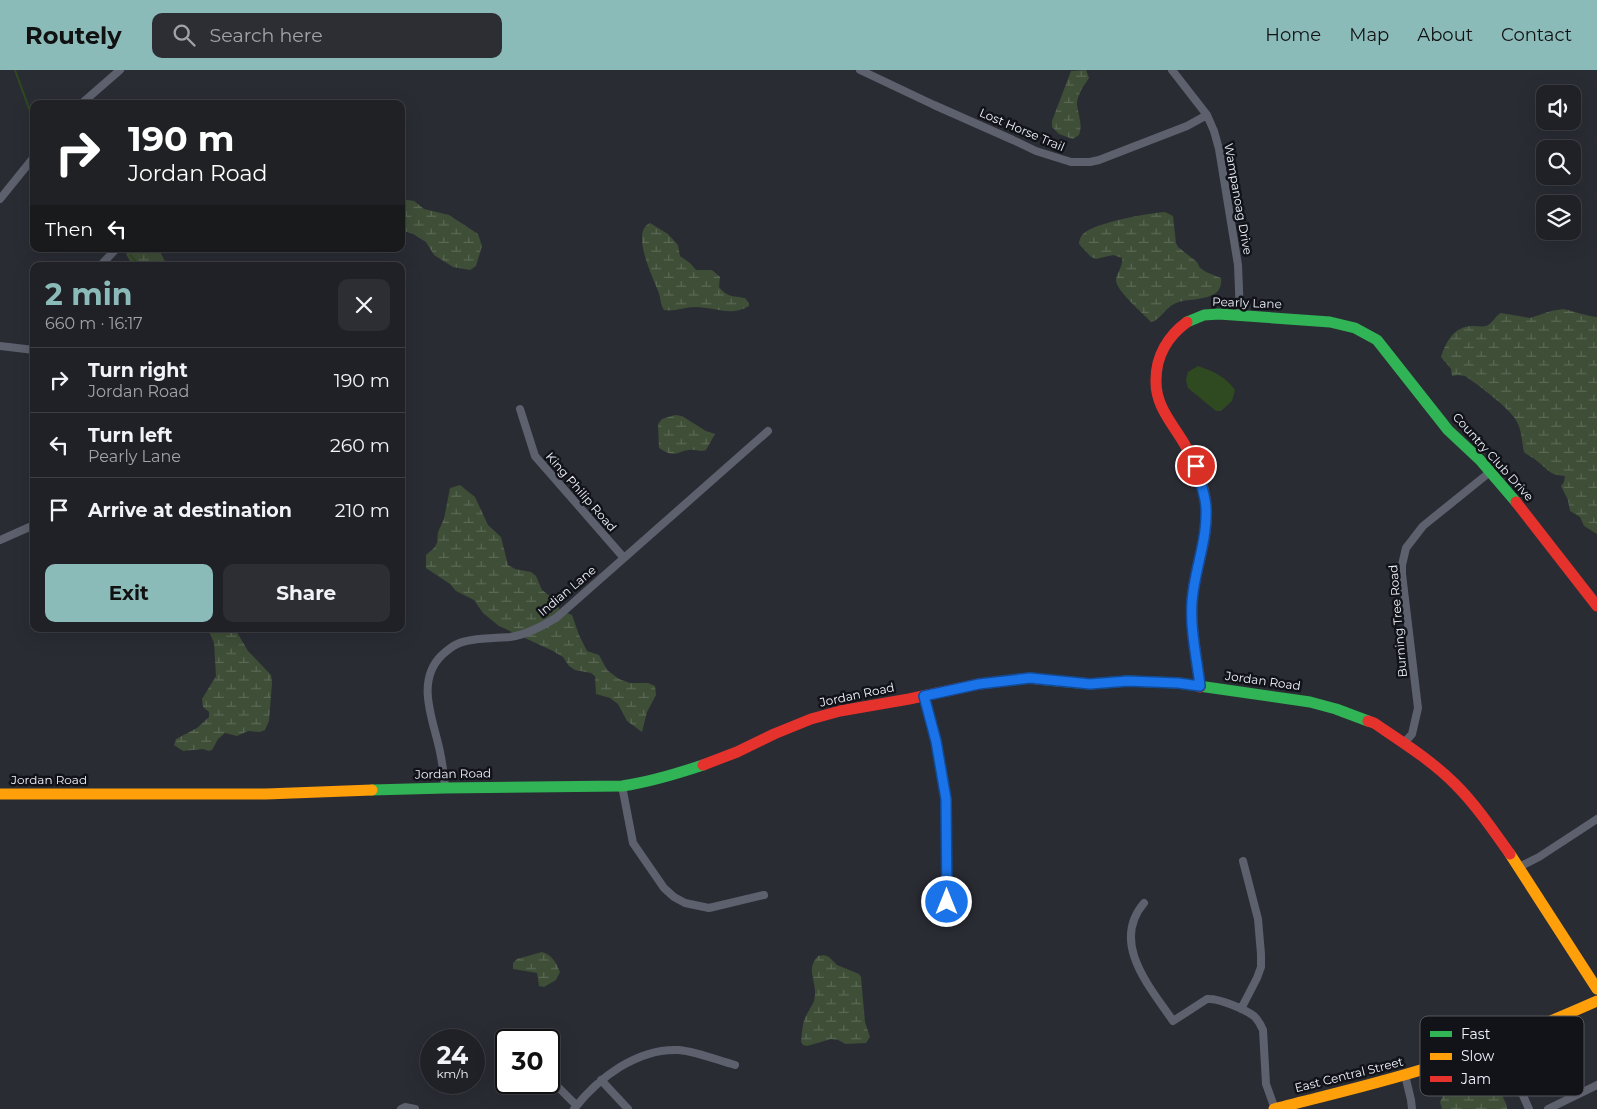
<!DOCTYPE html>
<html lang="en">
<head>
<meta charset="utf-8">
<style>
  :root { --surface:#202127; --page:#2d2e33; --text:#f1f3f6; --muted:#a2a3a7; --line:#3d3e44; --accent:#8bbbb9 }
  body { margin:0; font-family:Montserrat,sans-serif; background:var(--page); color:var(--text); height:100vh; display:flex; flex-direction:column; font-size:19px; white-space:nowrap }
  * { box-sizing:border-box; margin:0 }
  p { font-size:16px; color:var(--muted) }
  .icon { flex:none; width:28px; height:28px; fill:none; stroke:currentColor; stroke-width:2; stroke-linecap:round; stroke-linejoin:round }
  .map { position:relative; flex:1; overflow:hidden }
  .details { position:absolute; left:30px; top:192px; width:375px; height:370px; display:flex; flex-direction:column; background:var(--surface); border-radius:10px; box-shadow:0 5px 20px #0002,0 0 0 1px var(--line) }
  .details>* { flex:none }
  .hud { position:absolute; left:30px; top:30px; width:375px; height:152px; border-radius:10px; box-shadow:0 5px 20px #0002,0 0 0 1px var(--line); background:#202124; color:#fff; overflow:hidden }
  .fabs { position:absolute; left:1536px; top:15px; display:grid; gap:10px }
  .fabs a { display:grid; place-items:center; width:45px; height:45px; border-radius:10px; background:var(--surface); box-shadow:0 5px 20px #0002,0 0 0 1px var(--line); font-size:25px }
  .speed { position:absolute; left:420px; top:959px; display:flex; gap:10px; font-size:25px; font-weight:700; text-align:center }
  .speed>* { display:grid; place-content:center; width:65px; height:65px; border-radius:50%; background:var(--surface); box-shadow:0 5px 20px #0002,0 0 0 1px var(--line); line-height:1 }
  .speed small { font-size:12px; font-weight:400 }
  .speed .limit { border:2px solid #111; border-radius:8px; background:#fff; color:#111 }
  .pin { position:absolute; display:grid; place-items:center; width:42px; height:42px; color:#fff; margin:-21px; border:2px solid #fff; border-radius:50%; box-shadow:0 1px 5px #0007 }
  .me { position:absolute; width:55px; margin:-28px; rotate:0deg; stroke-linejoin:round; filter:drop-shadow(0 0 4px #0008) }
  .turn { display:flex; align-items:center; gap:18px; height:105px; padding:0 15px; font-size:22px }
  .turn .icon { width:65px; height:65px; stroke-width:2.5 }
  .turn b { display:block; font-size:35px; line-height:42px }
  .then { display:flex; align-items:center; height:48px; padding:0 15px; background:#0003; gap:10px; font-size:19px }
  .round { display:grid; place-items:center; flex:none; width:52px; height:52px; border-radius:10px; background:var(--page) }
  .head { display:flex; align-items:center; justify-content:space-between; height:85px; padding:0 15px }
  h1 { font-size:30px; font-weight:700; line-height:38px; color:var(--accent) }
  .action { display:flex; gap:10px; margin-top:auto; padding:10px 15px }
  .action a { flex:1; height:58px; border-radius:10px; background:var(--accent); color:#111; font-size:20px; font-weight:700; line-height:58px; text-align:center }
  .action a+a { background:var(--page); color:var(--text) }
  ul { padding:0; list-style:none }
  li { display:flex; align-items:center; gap:15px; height:65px; padding:0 15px; border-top:1px solid var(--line) }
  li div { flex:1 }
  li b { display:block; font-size:19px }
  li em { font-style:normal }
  header { display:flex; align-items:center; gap:30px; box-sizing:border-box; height:70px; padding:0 25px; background:var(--accent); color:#111 }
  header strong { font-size:24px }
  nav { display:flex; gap:28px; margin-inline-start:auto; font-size:18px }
  .search { width:350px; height:45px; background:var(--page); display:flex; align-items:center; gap:12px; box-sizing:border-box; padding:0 18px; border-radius:10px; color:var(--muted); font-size:19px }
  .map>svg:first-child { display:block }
</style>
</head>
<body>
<header>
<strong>Routely</strong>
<div class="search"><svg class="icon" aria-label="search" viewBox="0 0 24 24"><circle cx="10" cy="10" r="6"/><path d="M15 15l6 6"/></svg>Search here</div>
<nav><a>Home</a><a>Map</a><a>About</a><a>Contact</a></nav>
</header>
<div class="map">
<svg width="1597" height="1039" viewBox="0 0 1597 1039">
  <defs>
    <pattern id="wetland-marsh" width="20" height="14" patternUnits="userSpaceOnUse" patternTransform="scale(1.25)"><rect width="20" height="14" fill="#3e4e37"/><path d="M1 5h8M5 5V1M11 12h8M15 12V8" fill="none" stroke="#5a6855"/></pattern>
  </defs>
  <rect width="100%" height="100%" fill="#2a2c34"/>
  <path fill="url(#wetland-marsh)" d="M1086,0L1089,8C1084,15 1077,25 1077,34C1078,45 1083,54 1079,65L1073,69L1059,64L1052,57V51L1071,1Z
    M401,129L414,131L424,139L449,145L478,164L482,176L476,196L470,200L453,197L434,185L426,172L413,164L401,160Z
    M1165,142L1173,146L1176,173L1178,177L1197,192L1200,198L1206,202L1221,208C1224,233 1191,227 1176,233C1165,237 1161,250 1151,252C1143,243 1116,221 1116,210C1117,202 1123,197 1122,188L1113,185L1096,189L1091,187L1079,174C1079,171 1080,167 1083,164C1093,153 1149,143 1165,142Z
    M650,153L668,164L678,175L680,186L690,193L696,200H712L720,207L719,217C727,227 732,226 745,228L749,233V236C731,247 714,237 695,237C684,237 675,242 664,240C660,234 661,228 658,221C653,207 630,162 650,153Z
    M132,179H159L166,194L172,196H136L130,191L126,184Z
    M1563,239C1575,241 1585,246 1597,247V464L1584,456L1580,447L1570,441L1568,430L1561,416L1564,412L1565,406C1549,405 1549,400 1537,391C1533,387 1528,386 1524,382C1522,373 1522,363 1518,354C1513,340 1478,315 1465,306L1458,305L1452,306L1451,299L1441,287C1446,271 1455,255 1474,256C1478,256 1482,257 1486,256C1492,254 1495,246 1501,243L1530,248L1551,241Z
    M675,345L682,346L706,361L715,364L706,380C700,382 699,380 694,380C679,378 678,391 659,378L658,354L662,349Z
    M460,415L475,427L488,455L501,467L508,495L515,499L531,502L536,506L542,520L555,530L560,540L572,545L579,565L587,581L599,585L607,600L619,609L630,613H648L655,616L656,625L647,642L642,662L627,651L618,634L610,628L596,624L595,606L591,603L575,600L569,596L563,587L553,581L499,556L483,543L474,530L456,521L450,514L426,498V485L434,478L437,473L438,462L444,449L450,418Z
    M208,559H235L248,581L271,605L272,613L269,651L265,660L260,662L248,661L237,666L225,663L218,669L212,680L209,681L203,679L183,681L174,675L176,669L197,658L209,647V642L203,637L202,629L216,606L214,573Z
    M542,882C552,885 556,892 560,902L556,910L544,917L539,916L537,903L513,899V893L517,889Z
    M824,885L829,887L837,895L859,904L861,907L865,952L870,967L866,973L846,974L838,970L831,969L807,976L803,975L801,972C802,964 802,955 805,948C807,942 812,937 814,931C819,912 804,901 818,886Z
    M1457,1017H1472L1480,1021L1494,1020L1501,1023L1506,1034L1507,1039H1442L1440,1032L1444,1023Z"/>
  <path fill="#2f4921" d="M1198,296C1213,301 1226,307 1235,320L1232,331L1221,341H1216L1188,318L1186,310L1188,302Z"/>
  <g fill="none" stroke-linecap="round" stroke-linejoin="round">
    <path stroke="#2f4921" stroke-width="2" d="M15,0L34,52
      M130,185L140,196"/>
    <path stroke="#5d616d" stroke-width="8" d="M860,0L934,35L1013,70L1036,81L1071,92H1090L1099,90L1187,56L1207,45
      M1172,0L1207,45L1214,61L1219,79L1238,195L1240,245
      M81,34L120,0
      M0,129L34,87
      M100,196L116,179
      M0,276L34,280
      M520,339L535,386L624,488
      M0,470L34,455
      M923,626L936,671L946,729L947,832
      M1404,673L1412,664L1418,638L1402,504V495L1406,478L1423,456L1490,402
      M622,716L633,773L664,818L674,827L685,833L709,838L764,825
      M445,718C444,707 443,697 441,687C436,655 413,613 442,585C452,576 458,572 472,570C484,568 497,568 510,567C526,565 542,556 556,548L768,361
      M1519,797L1539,787L1597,749
      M1144,833C1110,873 1150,917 1173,951L1207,929C1219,928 1244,939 1254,946C1258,950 1261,955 1263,960L1266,1014L1275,1039
      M1241,939L1257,908L1261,897V884L1258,849L1243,791
      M1499,971L1529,1039
      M549,996L552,1003L555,1014L576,1035
      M1405,1005L1411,1030L1412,1039
      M601,1010L628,1039
      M534,1012L555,1014
      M401,1039L405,1037L415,1039
      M574,1039C598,1008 637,978 679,980C698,982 717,990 735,995
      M1548,1039L1597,1015"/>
    <path stroke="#30b455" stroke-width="11" d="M1187,252L1204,245L1219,244L1330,252L1355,258L1377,270L1448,360L1480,390L1516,432
      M1037,609L1090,614L1128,611L1178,613L1310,632L1336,639L1368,651
      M372,720L445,718L622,716C650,712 676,704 703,695"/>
    <path stroke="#ff9f0a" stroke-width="11" d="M0,724H266L372,720
      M1510,784L1597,919
      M1274,1039C1331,1024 1390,1011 1446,992C1497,974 1547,953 1597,931"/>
    <path stroke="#e5322d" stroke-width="11" d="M1187,252C1168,266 1156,286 1156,310C1155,336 1173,354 1185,375C1194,391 1202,410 1205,428C1211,463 1195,496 1192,530C1190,559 1197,588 1200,617
      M1516,432L1597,536
      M1368,651L1374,653C1402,672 1431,690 1455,714C1476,735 1493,760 1510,784
      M703,695L737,682L774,664L811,649L840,641L909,629L979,614L1030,608L1037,609"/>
  </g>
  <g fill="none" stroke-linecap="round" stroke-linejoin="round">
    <g stroke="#114b97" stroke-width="12">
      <path id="route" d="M947,832L946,729L936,671L924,626L979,614L1030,608L1090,614L1128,611L1178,613L1200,616C1197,589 1190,560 1192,532C1194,500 1208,470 1206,437C1205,423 1199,409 1196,396"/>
    </g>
    <use href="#route" stroke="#1a73e8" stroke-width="9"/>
  </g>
  <g text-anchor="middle" stroke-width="5" stroke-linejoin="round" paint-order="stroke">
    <g font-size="12" fill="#f0f3fd" stroke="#111319">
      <text transform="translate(1022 60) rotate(23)" y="4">Lost Horse Trail</text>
      <text transform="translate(1238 129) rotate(80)" y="4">Wampanoag Drive</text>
      <text transform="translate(1247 233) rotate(2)" y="4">Pearly Lane</text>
      <text transform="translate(1493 387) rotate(48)" y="4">Country Club Drive</text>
      <text transform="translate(581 422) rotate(49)" y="4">King Philip Road</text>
      <text transform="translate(567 521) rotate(-40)" y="4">Indian Lane</text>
      <text transform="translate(1398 551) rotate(-95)" y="4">Burning Tree Road</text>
      <text transform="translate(1263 611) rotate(8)" y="4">Jordan Road</text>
      <text transform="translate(857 625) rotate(-12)" y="4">Jordan Road</text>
      <text transform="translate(453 704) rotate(-1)" y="4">Jordan Road</text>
      <text x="49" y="714">Jordan Road</text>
      <text transform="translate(1349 1005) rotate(-14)" y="4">East Central Street</text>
    </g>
  </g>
  <rect x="1420" y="946" width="164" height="80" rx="8" fill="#111319" stroke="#54565d" stroke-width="1"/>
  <rect x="1430" y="961" width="22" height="6" fill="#30b455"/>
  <rect x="1430" y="983" width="22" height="7" fill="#ff9f0a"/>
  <rect x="1430" y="1006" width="22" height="6" fill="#e5322d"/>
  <g font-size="14" fill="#f0f3fd">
    <text x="1461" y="969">Fast</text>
    <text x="1461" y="991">Slow</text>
    <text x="1461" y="1014">Jam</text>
  </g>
</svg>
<div class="fabs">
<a><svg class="icon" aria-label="sound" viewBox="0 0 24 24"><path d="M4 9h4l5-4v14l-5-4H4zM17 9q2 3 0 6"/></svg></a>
<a><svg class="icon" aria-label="search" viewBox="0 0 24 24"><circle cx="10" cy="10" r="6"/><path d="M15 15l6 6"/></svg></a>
<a><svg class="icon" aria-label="layers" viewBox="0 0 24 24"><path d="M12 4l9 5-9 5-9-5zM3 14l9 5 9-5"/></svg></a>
</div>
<div class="speed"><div>24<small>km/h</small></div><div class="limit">30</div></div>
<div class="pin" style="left:1196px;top:396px;background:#d93025"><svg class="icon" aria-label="arrive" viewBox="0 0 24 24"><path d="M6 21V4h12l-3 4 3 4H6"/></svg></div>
<svg class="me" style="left:947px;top:832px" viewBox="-20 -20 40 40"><circle r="17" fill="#1a73e8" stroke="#fff" stroke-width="3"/><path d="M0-11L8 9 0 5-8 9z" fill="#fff"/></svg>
<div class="hud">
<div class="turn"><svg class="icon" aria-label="right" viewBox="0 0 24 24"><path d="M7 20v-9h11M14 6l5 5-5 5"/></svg><div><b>190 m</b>Jordan Road</div></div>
<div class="then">Then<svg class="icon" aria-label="left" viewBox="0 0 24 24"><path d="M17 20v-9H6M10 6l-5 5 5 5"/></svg></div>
</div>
<section class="details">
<div class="head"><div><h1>2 min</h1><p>660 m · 16:17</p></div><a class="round"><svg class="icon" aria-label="close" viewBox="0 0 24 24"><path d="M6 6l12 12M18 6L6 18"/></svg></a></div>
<ul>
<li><svg class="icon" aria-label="right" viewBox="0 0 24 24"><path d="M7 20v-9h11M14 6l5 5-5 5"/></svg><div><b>Turn right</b><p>Jordan Road</p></div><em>190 m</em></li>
<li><svg class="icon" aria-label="left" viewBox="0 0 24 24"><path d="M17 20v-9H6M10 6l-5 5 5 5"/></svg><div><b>Turn left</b><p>Pearly Lane</p></div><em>260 m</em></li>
<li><svg class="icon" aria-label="arrive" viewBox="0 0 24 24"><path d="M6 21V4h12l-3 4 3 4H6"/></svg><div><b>Arrive at destination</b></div><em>210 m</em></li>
</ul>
<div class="action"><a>Exit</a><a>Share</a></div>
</section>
</div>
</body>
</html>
